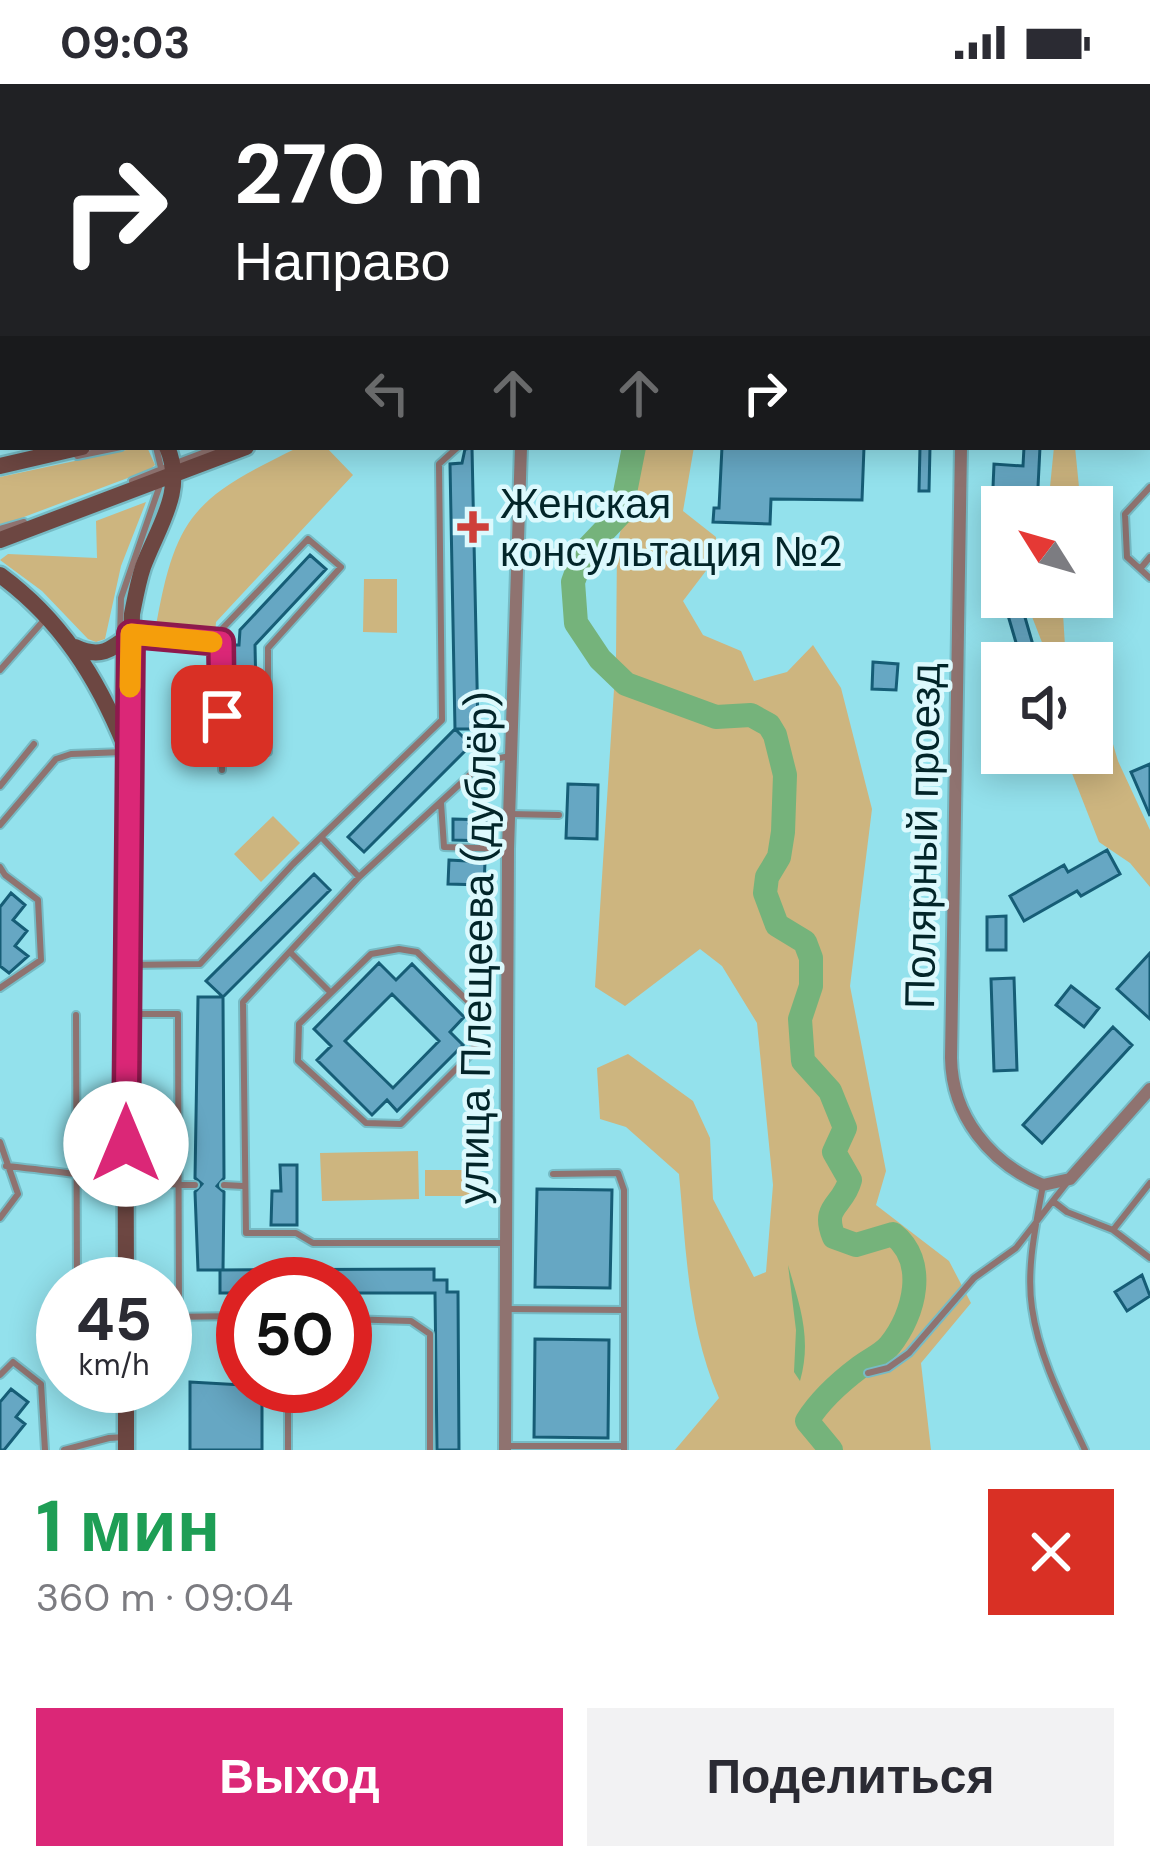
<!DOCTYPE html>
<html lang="ru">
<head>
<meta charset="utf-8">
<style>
  :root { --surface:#fff; --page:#f2f2f3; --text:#2b2b33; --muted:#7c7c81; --accent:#db2777 }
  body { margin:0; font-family:"DM Sans",sans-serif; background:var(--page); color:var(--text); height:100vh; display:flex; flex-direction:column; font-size:45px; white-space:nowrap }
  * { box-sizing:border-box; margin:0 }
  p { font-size:39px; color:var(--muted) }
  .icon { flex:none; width:66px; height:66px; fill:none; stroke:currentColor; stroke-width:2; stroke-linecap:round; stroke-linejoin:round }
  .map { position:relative; height:1366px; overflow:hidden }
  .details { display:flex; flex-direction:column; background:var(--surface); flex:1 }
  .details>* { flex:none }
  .hud { position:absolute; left:0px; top:0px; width:1152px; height:366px; box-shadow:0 6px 30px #0003; background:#202124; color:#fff; overflow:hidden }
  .needle { width:78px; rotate:307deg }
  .fabs { position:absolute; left:981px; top:402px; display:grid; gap:24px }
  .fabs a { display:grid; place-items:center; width:132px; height:132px; border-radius:0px; background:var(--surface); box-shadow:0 6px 30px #0003; font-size:60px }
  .speed { position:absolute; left:36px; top:1173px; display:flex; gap:24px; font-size:60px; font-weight:700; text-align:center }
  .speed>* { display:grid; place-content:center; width:156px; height:156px; border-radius:50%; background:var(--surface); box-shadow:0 6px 30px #0003; line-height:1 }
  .speed small { font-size:30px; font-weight:400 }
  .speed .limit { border:18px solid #d22; background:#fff; color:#111 }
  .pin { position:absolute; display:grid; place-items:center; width:102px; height:102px; color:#fff; margin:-51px; border-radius:24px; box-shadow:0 6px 18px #0006 }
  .me { position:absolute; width:132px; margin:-66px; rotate:0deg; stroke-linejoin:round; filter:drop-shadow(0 0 9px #0008) }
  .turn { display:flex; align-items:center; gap:42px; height:252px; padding:0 36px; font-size:54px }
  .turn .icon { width:156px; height:156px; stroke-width:2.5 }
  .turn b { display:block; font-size:84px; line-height:102px }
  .lanes { display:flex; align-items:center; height:114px; padding:0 36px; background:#0003; justify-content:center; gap:60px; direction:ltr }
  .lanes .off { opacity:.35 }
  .round { display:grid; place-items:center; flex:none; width:126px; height:126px; border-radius:0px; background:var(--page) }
  .summary { display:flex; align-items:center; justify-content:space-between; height:204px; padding:0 36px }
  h1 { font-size:72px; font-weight:700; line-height:90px; color:#1e9e55 }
  .primary-button { display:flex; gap:24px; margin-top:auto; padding:24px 36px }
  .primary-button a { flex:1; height:138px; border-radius:0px; background:var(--accent); color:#fff; font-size:48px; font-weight:700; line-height:138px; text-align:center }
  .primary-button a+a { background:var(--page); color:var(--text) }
  .status { display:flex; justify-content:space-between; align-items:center; height:84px; padding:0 60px; background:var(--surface); direction:ltr }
  .status svg { height:33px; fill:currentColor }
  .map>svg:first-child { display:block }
</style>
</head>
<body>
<div class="status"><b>09:03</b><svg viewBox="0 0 49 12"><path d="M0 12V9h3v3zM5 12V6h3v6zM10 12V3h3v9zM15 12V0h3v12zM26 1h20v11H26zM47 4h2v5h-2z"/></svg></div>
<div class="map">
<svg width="1150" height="1366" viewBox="0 0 1150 1366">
  <rect width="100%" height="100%" fill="#93e1ec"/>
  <path fill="#cdb57f" d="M140,363H147L155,381L149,386L0,442V393Z
    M299,363H326L353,391L216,538L215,552L155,548C175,430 194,414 299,363Z
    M640,363H694L683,427L716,453L715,475L683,517L703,551L741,567L754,597L787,588L813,561L841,604L872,725L850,902L886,1087L876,1121L949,1177L971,1219L921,1279L931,1366H675L719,1314C688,1244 686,1165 679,1090L626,1043L600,1035L597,984L628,970L693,1017L710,1054L713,1115L754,1193L766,1188L773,1101L757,939L722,882L700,865L625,922L595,903L616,574L617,462Z
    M1054,363H1075L1081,423H1048Z
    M146,418L121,482L105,555L96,558L88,555L42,507L0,476L8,470L97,474L96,437Z
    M364,495H397V549L363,548Z
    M1033,513H1062L1066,579H1050L1029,525Z
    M1092,618L1105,633L1118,677L1150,746V803L1130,779L1099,758L1064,669H1092Z
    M273,732L300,759L261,798L234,770Z
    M418,1067L419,1115L322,1117L320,1069Z
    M425,1086H479V1112H425Z"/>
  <path fill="#75b37b" d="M788,1181C800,1222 812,1255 800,1297L794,1288L796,1246Z"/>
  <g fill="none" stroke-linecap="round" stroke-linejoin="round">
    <path stroke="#75b37b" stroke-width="24" d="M634,363L621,429L584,468L573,498L576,539L600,575L626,600L716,633L751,631L769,641L775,651L785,691L783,748L779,773L767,793L765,809L777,841L805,858L811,874V902L800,935L803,977L830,1007L845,1044L834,1068L850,1096C843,1123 821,1121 834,1153L856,1161L893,1150C928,1177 915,1230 890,1261C883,1270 869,1276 860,1283C840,1298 820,1316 807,1337L831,1366"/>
  </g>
  <path fill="#66a7c3" stroke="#165d76" stroke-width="3" fill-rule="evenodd" d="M722,363H864L862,416L771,415L770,440L713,438L714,424H719Z
    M920,363H930L929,407H919Z
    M1024,363H1040L1037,423H1002V497L989,496L994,380L1023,382Z
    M472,364L478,645H455L450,380L462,379L465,365Z
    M310,471L326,485L255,561L257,657H234L232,561H239L240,546Z
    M1022,523L1033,561L1039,579H1022L1007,528Z
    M873,578L898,580L896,606L872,605Z
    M455,645L471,661L364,768L348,753Z
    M1150,680V732L1131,688Z
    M568,700L598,701L597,755L566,754Z
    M453,735L487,736L486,757L453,756Z
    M1107,766L1120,790L1081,812L1077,807L1024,837L1010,812L1064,781L1068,788Z
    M449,776L485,778L484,801L448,800Z
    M314,790L330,806L223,913L206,897Z
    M11,809L25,821L13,836L27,847L15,862L28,872L9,889L0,882V823Z
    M1006,832V866H987V833Z
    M1150,869V935L1117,905Z
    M379,879L396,896L412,880L464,933L450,948L463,961L397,1027L387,1016L372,1031L317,976L331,962L314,945ZM392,910L439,957L393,1004L345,957Z
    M1014,894L1017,986L994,987L991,895Z
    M1071,902L1099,924L1084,943L1056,921Z
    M198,913H223L224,1094L217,1102L224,1108L223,1186H198L195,1108L202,1100L195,1094Z
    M1113,943L1132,961L1042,1059L1023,1041Z
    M280,1081H297V1141H271L272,1107H281Z
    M537,1105L612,1106L610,1204L535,1203Z
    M434,1185V1196H447V1208H458L459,1366H437L435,1209H345V1200H243V1209H220V1186Z
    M1142,1191L1150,1212L1127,1227L1115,1208Z
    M535,1255L609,1256L608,1354L534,1353Z
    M190,1298L262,1302V1366H190Z
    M11,1305L28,1318L16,1333L25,1340L4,1366H0V1318Z"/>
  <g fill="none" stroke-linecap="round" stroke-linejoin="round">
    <g stroke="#76bbc5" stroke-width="10">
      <path id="service" d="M262,0V3
        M324,0V3
        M54,3V0
        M446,3V0
        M733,3L736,0
        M0,191H3
        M0,248L3,247
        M1149,283L1150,281
        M156,363L162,388
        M77,372L121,363
        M176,379L218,363
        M132,397L164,384
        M1150,403L1125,430L1127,473L1150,494
        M0,445L24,438
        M1140,485L1150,473
        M135,551L221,558
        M0,586L45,535
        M118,633L121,514L160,401
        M222,668H268V564L341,483L308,455L221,546L222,668V686
        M0,702L34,660
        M441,719L444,763L508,765
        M509,730L559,731
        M0,741L56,675L71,670L123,668
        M323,755L359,793
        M0,783L5,791L38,816L41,876L0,904
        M399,865L417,868L477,926L474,967L401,1040L366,1039L298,977L299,940L371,870Z
        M291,869L331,909
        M129,881L200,880L293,780L442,636L439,380L458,363
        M130,930H178L179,1233
        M76,931L77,1200
        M0,1058L18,1110L0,1134
        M6,1082C70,1088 132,1100 195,1101
        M553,1090L618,1089L624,1106V1366
        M224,1101L243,1102
        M1043,1101C1036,1141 1026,1184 1032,1224C1039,1274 1064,1321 1085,1366
        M1054,1118L1067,1128L1113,1146L1150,1099
        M1113,1146L1150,1174
        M506,1159H313L296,1149H246L243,918L359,793L485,677L510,672
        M508,1225L624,1226
        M165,1233L243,1232
        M345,1235L411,1237L430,1250V1366
        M868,1289L888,1284L909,1269L974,1194L1016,1164L1066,1100
        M0,1291L13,1278L41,1300L45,1366
        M508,1362H624
        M64,1366L109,1354L125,1353
        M288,1366V1304"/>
    </g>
    <g stroke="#76bbc5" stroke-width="16">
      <path id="minor" d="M520,3V0
        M967,3V0
        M961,363L951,974C952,1032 990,1079 1043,1101L1070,1095L1150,1005
        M505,1366L508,765L521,363"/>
    </g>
    <g stroke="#76bbc5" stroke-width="20">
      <path id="tertiary" d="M151,0V3"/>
    </g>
    <g stroke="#76bbc5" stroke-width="21">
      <path id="secondary" d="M722,3L725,0
        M746,3L749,0
        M0,382L82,363
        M0,456L246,363
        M0,491C60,535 97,593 125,662
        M75,563C100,575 111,566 131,550
        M126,1200L125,881L132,530C135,515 138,498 143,483C158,442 186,407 167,363
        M126,1366V1302"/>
    </g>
    <use href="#service" stroke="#8f7370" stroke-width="6"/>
    <use href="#minor" stroke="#8f7370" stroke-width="12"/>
    <use href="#tertiary" stroke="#8f7370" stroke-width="15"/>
    <use href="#secondary" stroke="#6d4742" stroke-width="16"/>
  </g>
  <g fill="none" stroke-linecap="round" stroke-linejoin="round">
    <g stroke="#8e194d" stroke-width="30">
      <path id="route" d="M126,1060L131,550L221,558L222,632"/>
    </g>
    <use href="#route" stroke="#db2777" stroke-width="21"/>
    <path stroke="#f59e0b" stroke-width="21" d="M130,603L131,550L212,558"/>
  </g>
  <path fill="#ce403a" stroke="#dcf9fd" stroke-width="4.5" d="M467 425h12v12h12v12h-12v12h-12v-12h-12v-12h12z"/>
  <g text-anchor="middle" stroke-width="9" stroke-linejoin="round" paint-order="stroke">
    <g font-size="42" fill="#022529" stroke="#dcf9fd" text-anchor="start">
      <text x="500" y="434">Женская<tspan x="500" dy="48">консультация №2</tspan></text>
    </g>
    <g font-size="42" fill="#022529" stroke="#dcf9fd">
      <text transform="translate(922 752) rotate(-89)" y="15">Полярный проезд</text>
      <text transform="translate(477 864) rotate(-89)" y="15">улица Плещеева (дублёр)</text>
    </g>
  </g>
</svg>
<div class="fabs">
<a><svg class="needle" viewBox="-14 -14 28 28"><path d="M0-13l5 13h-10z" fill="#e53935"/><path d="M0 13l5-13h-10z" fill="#7c7c81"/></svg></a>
<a><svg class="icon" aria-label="sound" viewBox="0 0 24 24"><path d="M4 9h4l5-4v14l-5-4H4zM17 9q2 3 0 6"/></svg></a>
</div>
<div class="speed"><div>45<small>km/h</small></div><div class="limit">50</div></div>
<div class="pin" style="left:222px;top:632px;background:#d93025"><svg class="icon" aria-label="arrive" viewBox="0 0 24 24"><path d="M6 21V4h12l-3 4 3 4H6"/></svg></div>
<svg class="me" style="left:126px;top:1060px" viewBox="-20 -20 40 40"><circle r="19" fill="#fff"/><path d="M0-13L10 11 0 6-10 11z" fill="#db2777"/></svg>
<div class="hud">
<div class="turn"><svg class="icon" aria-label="right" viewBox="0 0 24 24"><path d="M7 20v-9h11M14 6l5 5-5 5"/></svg><div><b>270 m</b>Направо</div></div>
<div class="lanes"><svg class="icon off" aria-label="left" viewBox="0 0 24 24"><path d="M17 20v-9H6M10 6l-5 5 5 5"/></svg><svg class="icon off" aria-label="ahead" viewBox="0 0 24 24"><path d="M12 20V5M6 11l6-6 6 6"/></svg><svg class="icon off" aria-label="ahead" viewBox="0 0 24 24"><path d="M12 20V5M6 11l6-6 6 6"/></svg><svg class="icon" aria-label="right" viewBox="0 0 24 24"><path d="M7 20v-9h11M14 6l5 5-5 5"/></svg></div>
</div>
</div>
<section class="details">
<div class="summary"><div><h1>1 мин</h1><p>360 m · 09:04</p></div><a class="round" style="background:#d93025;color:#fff"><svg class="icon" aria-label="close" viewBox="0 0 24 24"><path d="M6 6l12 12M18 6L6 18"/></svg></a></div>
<div class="primary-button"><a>Выход</a><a>Поделиться</a></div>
</section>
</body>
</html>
